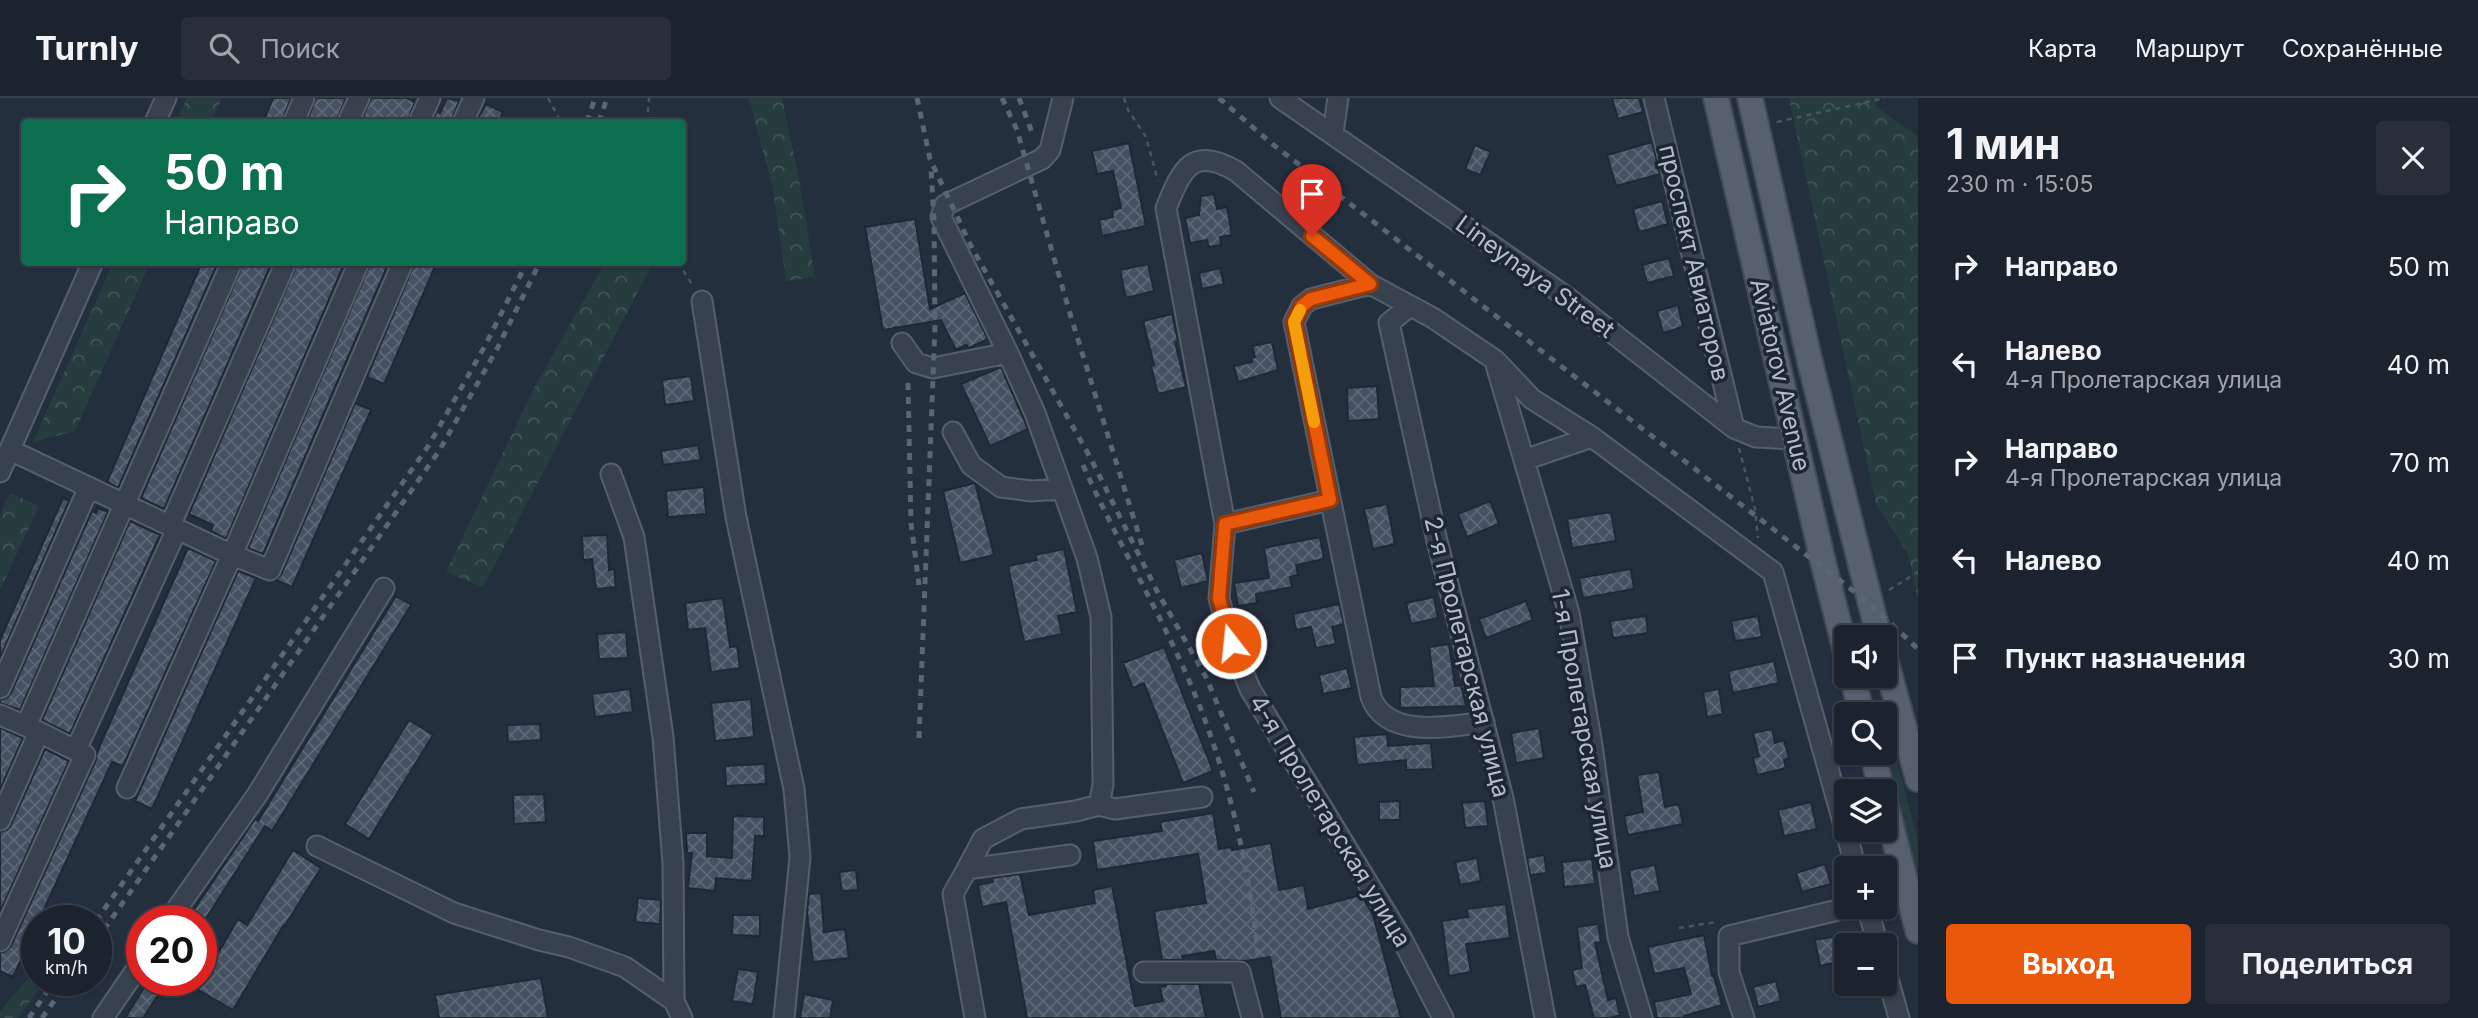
<!DOCTYPE html>
<html lang="ru">
<head>
<meta charset="utf-8">
<style>
  :root { --surface:#1b232e; --page:#282f3a; --text:#f1f3f6; --muted:#a0a4aa; --line:#39404a; --accent:#ea580c }
  body { margin:0; font-family:Inter,sans-serif; background:var(--page); color:var(--text); height:100vh; display:flex; flex-direction:column; font-size:26px; white-space:nowrap }
  * { box-sizing:border-box; margin:0 }
  p { font-size:23px; color:var(--muted) }
  .icon { flex:none; width:38px; height:38px; fill:none; stroke:currentColor; stroke-width:2; stroke-linecap:round; stroke-linejoin:round }
  .map { position:relative; flex:1; overflow:hidden }
  .details { display:flex; flex-direction:column; background:var(--surface); width:560px }
  .details>* { flex:none }
  .hud { position:absolute; left:21px; top:21px; width:665px; height:147px; border-radius:7px; box-shadow:0 2px 5px #0004,0 0 0 2px var(--line); background:#0b6e4f; color:#fff; overflow:hidden }
  .buttons { position:absolute; left:1834px; top:527px; display:grid; gap:14px }
  .buttons a { display:grid; place-items:center; width:63px; height:63px; border-radius:7px; background:var(--surface); box-shadow:0 2px 5px #0004,0 0 0 2px var(--line); font-size:35px }
  .speed { position:absolute; left:21px; top:807px; display:flex; gap:14px; font-size:35px; font-weight:700; text-align:center }
  .speed>* { display:grid; place-content:center; width:91px; height:91px; border-radius:50%; background:var(--surface); box-shadow:0 2px 5px #0004,0 0 0 2px var(--line); line-height:1 }
  .speed small { font-size:18px; font-weight:400 }
  .speed .limit { border:10px solid #d22; background:#fff; color:#111 }
  .pin { position:absolute; display:grid; place-items:center; width:60px; height:60px; color:#fff; margin:-72px -30px; border-radius:50% 50% 50% 0; rotate:-45deg; box-shadow:0 0 7px #0007 }
  .pin .icon { rotate:45deg }
  .me { position:absolute; width:77px; margin:-38px; rotate:344deg; stroke-linejoin:round; filter:drop-shadow(0 0 5px #0008) }
  .turn { display:flex; align-items:center; gap:24px; height:147px; padding:0 28px; font-size:32px }
  .turn .icon { width:91px; height:91px; stroke-width:2.5 }
  .turn b { display:block; font-size:49px; line-height:60px }
  .round { display:grid; place-items:center; flex:none; width:74px; height:74px; border-radius:7px; background:var(--page) }
  .head { display:flex; align-items:center; justify-content:space-between; height:119px; padding:0 28px }
  h1 { font-size:42px; font-weight:700; line-height:52px }
  .button { display:flex; gap:14px; margin-top:auto; padding:14px 28px }
  .button a { flex:1; height:80px; border-radius:7px; background:var(--accent); color:#fff; font-size:28px; font-weight:700; line-height:80px; text-align:center }
  .button a+a { background:var(--page); color:var(--text) }
  ul { padding:0; list-style:none }
  li { display:flex; align-items:center; gap:21px; height:98px; padding:0 28px }
  li div { flex:1 }
  li b { display:block; font-size:26px }
  li em { font-style:normal }
  header { display:flex; align-items:center; gap:42px; box-sizing:border-box; height:98px; padding:0 35px; background:var(--surface); border-bottom:2px solid var(--line) }
  header strong { font-size:33px }
  nav { display:flex; gap:38px; margin-inline-start:auto; font-size:24px }
  .search { width:490px; height:63px; background:var(--page); display:flex; align-items:center; gap:18px; box-sizing:border-box; padding:0 24px; border-radius:7px; color:var(--muted); font-size:26px }
  main { display:flex; flex:1; min-height:0 }
  .map>svg:first-child { display:block }
</style>
</head>
<body>
<header>
<strong>Turnly</strong>
<div class="search"><svg class="icon" aria-label="search" viewBox="0 0 24 24"><circle cx="10" cy="10" r="6"/><path d="M15 15l6 6"/></svg>Поиск</div>
<nav><a>Карта</a><a>Маршрут</a><a>Сохранённые</a></nav>
</header>
<main>
<div class="map">
<svg width="1918" height="920" viewBox="0 0 1918 920">
  <defs>
    <pattern id="forest-crowns" width="20" height="18" patternUnits="userSpaceOnUse" patternTransform="scale(1.75)"><rect width="20" height="18" fill="#263c3f"/><path d="M2 6a3 3 0 1 1 6 0M12 15a3 3 0 1 1 6 0" fill="none" stroke="#435659"/></pattern>
    <pattern id="building-cross-hatch" width="8" height="8" patternUnits="userSpaceOnUse" patternTransform="scale(1.75)"><rect width="8" height="8" fill="#455162"/><path d="M0 0l8 8M0 8l8-8" fill="none" stroke="#5d6877"/></pattern>
  </defs>
  <rect width="100%" height="100%" fill="#242f3e"/>
  <path fill="#263c3f" d="M1885,618L1918,742V781L1883,655Z"/>
  <path fill="url(#forest-crowns)" d="M187,0H222L211,24H176Z
    M749,0H782L799,81L815,179L786,183L773,91Z
    M1789,0H1877L1875,8L1918,38V502L1908,456L1876,406Z
    M113,165H150L75,333L33,344Z
    M605,165H653L483,489L446,474L535,288Z
    M10,395L39,408L0,492V417Z
    M37,870V882H45L18,920H0V913Z"/>
  <path fill="url(#building-cross-hatch)" stroke="#1f2835" stroke-width="2" d="M273,0H291L282,24H263Z
    M316,0H346L336,24H307Z
    M371,0H407L415,4L407,24H361Z
    M447,0L459,3L451,24H432L437,13L440,15Z
    M1612,0H1639L1643,14L1618,21Z
    M486,6L503,14L500,20L509,24H476Z
    M1652,44L1660,76L1616,88L1607,57Z
    M1129,45L1146,128L1102,138L1099,122L1113,119L1112,112L1121,110L1113,73L1097,76L1092,53Z
    M1475,47L1491,54L1480,77L1465,71Z
    M1214,96L1217,111L1227,109L1232,137L1220,139L1221,147L1209,149L1207,142L1190,145L1185,120L1199,117L1201,98Z
    M1662,103L1668,126L1639,134L1633,111Z
    M915,121L930,211L965,195L988,241L969,250L966,247L956,252L941,222L883,232L865,129Z
    M1669,160L1674,178L1647,185L1642,167Z
    M202,164H218L118,390L107,384Z
    M244,164H272L164,411L141,400Z
    M298,164H345L226,441L211,433L213,427L189,416Z
    M371,164H389L263,456L248,450Z
    M415,164H437L384,286L367,279Z
    M1148,166L1154,193L1126,200L1120,172Z
    M1220,170L1224,186L1202,191L1199,175Z
    M1678,207L1683,229L1663,235L1657,213Z
    M1172,216L1178,243L1175,244L1186,289L1158,296L1151,268L1154,267L1143,223Z
    M1272,244L1278,272L1238,284L1234,268L1252,264L1251,260L1255,259L1252,248Z
    M1001,269L1028,331L990,348L961,286Z
    M691,278L694,303L665,307L662,282Z
    M1377,288L1379,321L1348,323L1347,290Z
    M355,305L371,312L292,489L276,482L281,477Z
    M698,347L701,362L663,367L661,353Z
    M975,385L994,457L960,465L943,393Z
    M704,389L706,416L668,419L666,393Z
    M63,400L69,403L0,560V542Z
    M1490,403L1499,426L1467,439L1458,416Z
    M1387,406L1395,446L1373,451L1364,411Z
    M98,410L108,414L20,612L0,605V602L7,600L11,595L92,413L96,415Z
    M1611,414L1616,443L1572,450L1567,421Z
    M130,423L160,437L70,636L42,622Z
    M607,437L609,472L614,471L616,489L596,491L592,461L583,462L582,438Z
    M1320,439L1324,461L1296,467L1298,477L1290,479L1292,489L1256,496L1257,505L1238,508L1234,485L1269,480L1264,450Z
    M188,450L216,463L123,668L112,664L39,822H37V828L13,879L0,873V855L6,853L11,848L96,662L97,654Z
    M1064,451L1077,514L1058,518L1062,536L1024,544L1008,468L1037,462L1035,457Z
    M1202,455L1208,483L1181,490L1174,462Z
    M1631,471L1634,491L1583,500L1579,480Z
    M238,473L256,480L152,711L135,703Z
    M396,498L411,507L272,733L265,728L205,822H187L255,721L258,723Z
    M1434,499L1438,520L1411,526L1406,505Z
    M723,500L730,549L737,548L740,570L711,574L705,530L688,532L685,505Z
    M1526,503L1533,522L1486,540L1479,521Z
    M1339,506L1344,526L1332,529L1336,546L1316,550L1311,529L1296,532L1293,516Z
    M1646,518L1648,535L1613,540L1610,523Z
    M1758,518L1762,539L1735,543L1731,523Z
    M626,534L628,560L599,561L597,536Z
    M1449,546L1455,588L1461,587L1466,608L1400,610V589L1434,588L1429,549Z
    M1164,549L1213,673L1183,685L1144,585L1133,590L1123,565Z
    M1774,563L1779,585L1733,595L1728,573Z
    M1347,570L1352,590L1323,596L1319,577Z
    M630,591L633,614L595,619L592,596Z
    M1719,591L1723,616L1707,619L1703,594Z
    M751,601L754,639L715,643L711,605Z
    M409,622L433,637L369,741L345,726Z
    M540,626L541,642L508,644L507,627Z
    M0,630L23,640L0,692Z
    M1539,630L1544,660L1516,665L1511,635Z
    M1772,631L1775,645L1784,642L1789,660L1784,662L1786,670L1757,677L1753,660L1759,658L1753,635Z
    M1387,636L1388,648L1431,645L1433,671L1406,672V662L1357,667L1354,639Z
    M45,651L69,663L0,814V734L7,732L11,727Z
    M765,666L766,686L726,688L725,668Z
    M1659,674L1665,709L1679,706L1683,726L1628,737L1624,718L1643,714L1637,677Z
    M544,696L546,724L514,726L513,697Z
    M1400,703V722H1379V704Z
    M1485,703L1488,728L1465,730L1462,705Z
    M1811,704L1817,731L1784,738L1778,712Z
    M1213,715L1219,751L1231,749L1232,752L1271,745L1279,792L1304,787L1308,811L1361,797L1373,817L1401,920H1281L1270,859L1246,863L1216,862L1214,853L1182,858L1183,862H1162L1154,813L1206,805L1198,756L1097,772L1093,743L1162,733L1160,724Z
    M733,718L764,719V738H755L752,783L716,780L715,793L688,790L692,755H687L686,735H707V758L732,760Z
    M293,752L321,770L284,829L283,828L233,912L197,891L238,821L247,827Z
    M1544,757L1547,775L1530,777L1527,760Z
    M1477,760L1481,783L1460,787L1455,764Z
    M1592,761L1595,786L1564,789L1562,764Z
    M1825,766L1831,786L1802,794L1796,775Z
    M1655,767L1660,793L1634,798L1629,772Z
    M856,772L858,792L842,793L839,774Z
    M1020,776L1029,817L1095,805L1093,792L1112,788L1135,908L1163,903L1160,889L1166,888V886H1199L1206,920H1027L1006,804L982,809L978,787L993,784L992,780Z
    M821,795L824,834L845,831L849,860L813,864L807,814L809,796Z
    M638,800L661,802L660,826L635,824Z
    M1506,806L1510,840L1466,846L1471,874L1449,878L1442,823L1468,819L1467,811Z
    M733,817H760V838L732,837Z
    M1598,826L1601,844L1595,845L1608,902L1616,900L1620,917L1610,920H1594L1585,887L1576,889L1572,872L1582,870L1577,829Z
    M1846,836V862L1820,868L1815,842Z
    M1704,837L1712,878H1714L1722,907L1684,918V920H1657L1654,904L1691,896L1684,870L1654,876L1648,849Z
    M738,871L758,874L753,906L732,903Z
    M541,880L548,920H439L435,897Z
    M149,882H168L143,920H125Z
    M1776,883L1781,903L1758,909L1753,889Z
    M804,896L833,902L830,920H800Z"/>
  <g fill="none" stroke-linecap="round" stroke-linejoin="round">
    <g stroke="#565f6c" stroke-width="23">
      <path id="minor" d="M1280,0L1568,200L1734,330L1756,339L1794,341
        M1654,0L1734,330
        M155,24L166,0
        M294,24L304,0
        M348,24L359,0
        M419,24L430,0
        M463,24L474,0
        M1333,35L1338,0
        M359,164L232,457L270,472L403,164
        M1370,186L1311,201L1302,208L1294,224L1371,599C1386,641 1449,629 1484,624
        M702,203L736,419L794,691L800,759L784,920
        M1410,208L1389,225L1437,443L1503,700L1545,920
        M902,245L916,265L933,270L1008,255L1035,315L1087,460L1101,519L1103,687L1099,707L1076,713L1021,721L983,741L967,771
        M1008,255L941,119L945,107L1042,61L1050,52L1063,0
        M1496,267L1569,515L1592,647L1618,839L1642,920
        M953,334L971,367L1001,389L1031,393L1062,391
        M10,352L232,457L127,690
        M1524,362L1592,339
        M0,374L93,164
        M611,376L634,439L663,639L673,765L674,903L682,920
        M1225,426L1330,402
        M170,428L286,164
        M0,590L89,389
        M0,617L26,628
        M76,652L177,431
        M1099,707L1115,711L1202,699
        M0,722L39,634L26,628L232,164
        M317,748L454,815L539,842L569,849L625,869L674,903
        M1867,808L1878,847
        M169,822L257,697L384,490
        M0,843L85,657L39,634
        M1885,870L1899,920
        M1144,874H1240L1252,920
        M103,920L142,863
        M975,920L953,796L967,771L1070,757
        M1443,920L1402,841L1250,591L1231,545L1219,500L1225,426L1166,110C1182,72 1191,47 1236,73L1370,186L1433,220L1495,262L1532,301L1592,339L1773,474L1856,770
        M1744,920L1729,874V838L1855,808"/>
    </g>
    <g stroke="#414a57" stroke-width="28">
      <path id="major" d="M1716,0L1824,468L1846,554
        M1750,0L1810,264L1879,539
        M1885,560L1918,681
        M1852,578L1862,616
        M1872,654L1882,693
        M1885,704L1918,833"/>
    </g>
    <path stroke="#44595c" stroke-width="2.5" stroke-dasharray="5 5" stroke-linecap="butt" d="M548,0L561,24
      M1124,0L1128,12L1146,39L1158,83
      M647,24L649,0
      M1777,24L1885,0
      M678,164L693,188
      M1739,350L1755,411L1758,440
      M1889,492L1918,474
      M1679,830L1716,824"/>
    <use href="#minor" stroke="#38414e" stroke-width="19"/>
    <use href="#major" stroke="#56606e" stroke-width="24"/>
    <path stroke="#5a6575" stroke-width="5" stroke-dasharray="7 7" stroke-linecap="butt" d="M917,0L930,61L971,148L1090,359L1157,493L1206,579L1254,694
      M1002,0L1017,32L1071,219L1142,447
      M1019,0L1033,37
      M1219,0L1271,45L1756,418L1869,505L1918,551
      M587,24L595,0
      M599,24L607,0
      M908,285L911,425L919,487
      M1083,367C1114,437 1153,502 1184,571C1225,662 1248,759 1258,857
      M919,640L935,228L934,122L931,71
      M96,823L429,347L486,246L527,164
      M96,843L439,353L497,251L540,164
      M29,920L55,882
      M42,920L69,882"/>
  </g>
  <g fill="none" stroke-linecap="round" stroke-linejoin="round">
    <g stroke="#983908" stroke-width="18">
      <path id="route" d="M1231,545L1219,500L1225,426L1330,402L1294,224L1302,208L1311,201L1370,186L1312,138"/>
    </g>
    <use href="#route" stroke="#ea580c" stroke-width="12"/>
    <path stroke="#f59e0b" stroke-width="12" d="M1300,212L1294,224L1314,324"/>
  </g>
  <g text-anchor="middle" stroke-width="7" stroke-linejoin="round" paint-order="stroke">
    <g font-size="24" fill="#b4bcc9" stroke="#1d2633">
      <text transform="translate(1694 165) rotate(77)" y="8">проспект Авиаторов</text>
      <text transform="translate(1535 179) rotate(36)" y="8">Lineynaya Street</text>
      <text transform="translate(1780 277) rotate(77)" y="8">Aviatorov Avenue</text>
      <text transform="translate(1467 559) rotate(76)" y="8">2-я Пролетарская улица</text>
      <text transform="translate(1584 631) rotate(80)" y="8">1-я Пролетарская улица</text>
      <text transform="translate(1330 723) rotate(59)" y="8">4-я Пролетарская улица</text>
    </g>
  </g>
</svg>
<div class="buttons">
<a><svg class="icon" aria-label="sound" viewBox="0 0 24 24"><path d="M4 9h4l5-4v14l-5-4H4zM17 9q2 3 0 6"/></svg></a>
<a><svg class="icon" aria-label="search" viewBox="0 0 24 24"><circle cx="10" cy="10" r="6"/><path d="M15 15l6 6"/></svg></a>
<a><svg class="icon" aria-label="layers" viewBox="0 0 24 24"><path d="M12 4l9 5-9 5-9-5zM3 14l9 5 9-5"/></svg></a>
<a>+</a>
<a>−</a>
</div>
<div class="speed"><div>10<small>km/h</small></div><div class="limit">20</div></div>
<div class="pin" style="left:1312px;top:138px;background:#d93025"><svg class="icon" aria-label="arrive" viewBox="0 0 24 24"><path d="M6 21V4h12l-3 4 3 4H6"/></svg></div>
<svg class="me" style="left:1231px;top:545px" viewBox="-20 -20 40 40"><circle r="17" fill="#ea580c" stroke="#fff" stroke-width="3"/><path d="M0-11L8 9 0 5-8 9z" fill="#fff"/></svg>
<div class="hud">
<div class="turn"><svg class="icon" aria-label="right" viewBox="0 0 24 24"><path d="M7 20v-9h11M14 6l5 5-5 5"/></svg><div><b>50 m</b>Направо</div></div>
</div>
</div>
<section class="details">
<div class="head"><div><h1>1 мин</h1><p>230 m · 15:05</p></div><a class="round"><svg class="icon" aria-label="close" viewBox="0 0 24 24"><path d="M6 6l12 12M18 6L6 18"/></svg></a></div>
<ul>
<li><svg class="icon" aria-label="right" viewBox="0 0 24 24"><path d="M7 20v-9h11M14 6l5 5-5 5"/></svg><div><b>Направо</b></div><em>50 m</em></li>
<li><svg class="icon" aria-label="left" viewBox="0 0 24 24"><path d="M17 20v-9H6M10 6l-5 5 5 5"/></svg><div><b>Налево</b><p>4-я Пролетарская улица</p></div><em>40 m</em></li>
<li><svg class="icon" aria-label="right" viewBox="0 0 24 24"><path d="M7 20v-9h11M14 6l5 5-5 5"/></svg><div><b>Направо</b><p>4-я Пролетарская улица</p></div><em>70 m</em></li>
<li><svg class="icon" aria-label="left" viewBox="0 0 24 24"><path d="M17 20v-9H6M10 6l-5 5 5 5"/></svg><div><b>Налево</b></div><em>40 m</em></li>
<li><svg class="icon" aria-label="arrive" viewBox="0 0 24 24"><path d="M6 21V4h12l-3 4 3 4H6"/></svg><div><b>Пункт назначения</b></div><em>30 m</em></li>
</ul>
<div class="button"><a>Выход</a><a>Поделиться</a></div>
</section>
</main>
</body>
</html>
